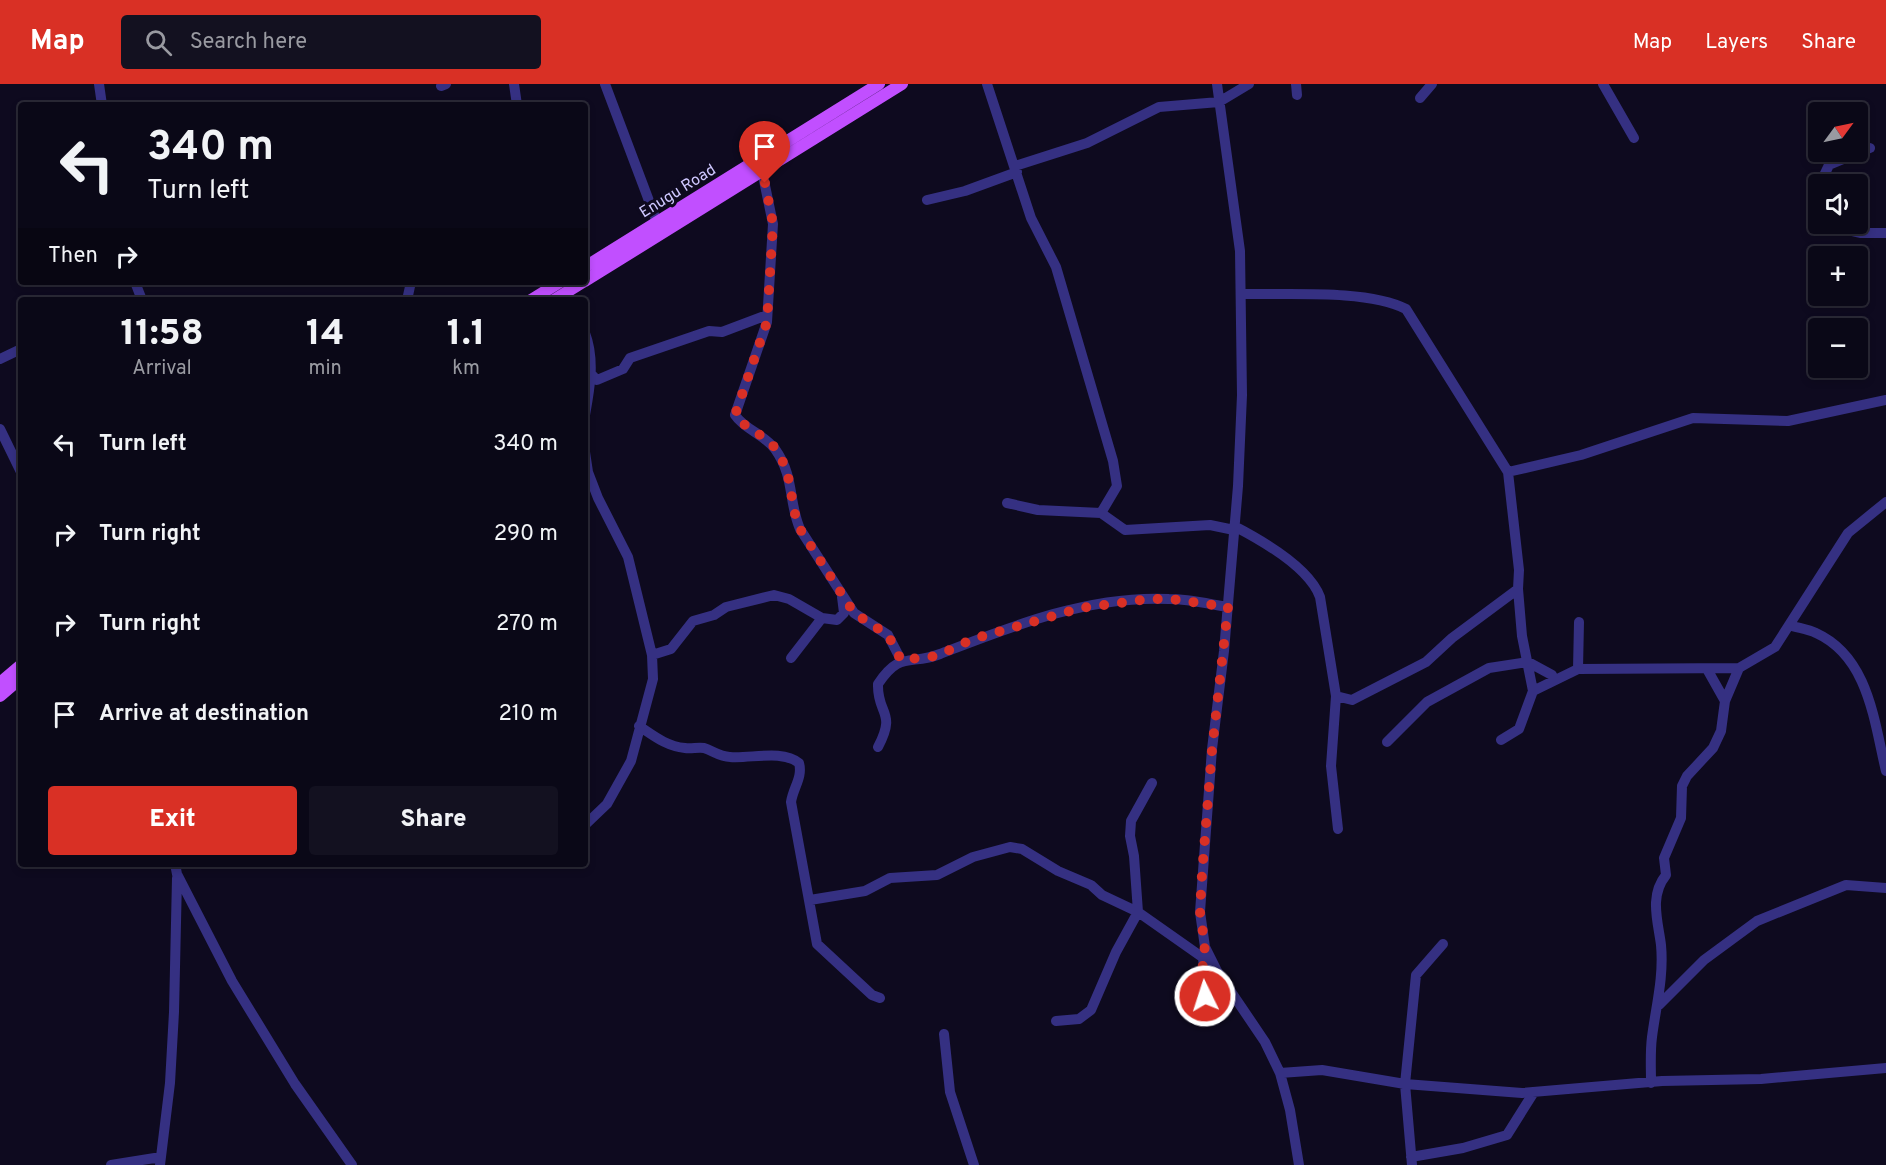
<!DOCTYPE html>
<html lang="en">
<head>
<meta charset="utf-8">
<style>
  :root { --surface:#0a0817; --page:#131120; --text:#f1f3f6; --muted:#999aa1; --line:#2a2936; --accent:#d93025 }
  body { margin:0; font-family:Overpass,sans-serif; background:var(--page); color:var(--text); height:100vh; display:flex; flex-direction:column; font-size:22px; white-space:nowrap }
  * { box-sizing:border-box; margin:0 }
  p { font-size:20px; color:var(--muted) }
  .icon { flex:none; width:33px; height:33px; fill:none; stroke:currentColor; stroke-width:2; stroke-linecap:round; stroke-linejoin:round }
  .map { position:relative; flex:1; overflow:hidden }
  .sheet { position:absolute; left:18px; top:213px; width:570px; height:570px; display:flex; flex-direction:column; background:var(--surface); border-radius:6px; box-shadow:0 3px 9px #0003,0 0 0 2px var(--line) }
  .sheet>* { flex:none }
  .banner { position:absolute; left:18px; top:18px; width:570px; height:183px; border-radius:6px; box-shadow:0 3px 9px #0003,0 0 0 2px var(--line); background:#0a0817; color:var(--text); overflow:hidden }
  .needle { width:39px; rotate:57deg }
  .buttons { position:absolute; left:1808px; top:18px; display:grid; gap:12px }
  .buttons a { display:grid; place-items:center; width:60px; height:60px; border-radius:6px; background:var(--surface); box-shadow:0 3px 9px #0003,0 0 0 2px var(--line); font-size:30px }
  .pin { position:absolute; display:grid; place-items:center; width:51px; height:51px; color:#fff; margin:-62px -26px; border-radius:50% 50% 50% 0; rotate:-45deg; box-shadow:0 0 6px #0007 }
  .pin .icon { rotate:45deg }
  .me { position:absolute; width:66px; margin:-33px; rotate:356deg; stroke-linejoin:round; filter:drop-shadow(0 0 4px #0008) }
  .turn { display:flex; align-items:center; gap:21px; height:126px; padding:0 30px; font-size:27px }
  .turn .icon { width:78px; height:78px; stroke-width:2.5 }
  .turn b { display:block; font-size:42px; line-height:51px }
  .then { display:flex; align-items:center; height:57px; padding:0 30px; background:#0003; gap:12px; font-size:22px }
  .eta { display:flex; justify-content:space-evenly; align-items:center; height:102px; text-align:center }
  .eta b { font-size:36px; font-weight:800; line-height:42px }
  .button { display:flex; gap:12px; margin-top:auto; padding:12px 30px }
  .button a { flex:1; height:69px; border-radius:6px; background:var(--accent); color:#fff; font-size:24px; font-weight:800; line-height:69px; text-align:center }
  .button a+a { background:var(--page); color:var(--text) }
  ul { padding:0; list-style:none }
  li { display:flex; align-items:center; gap:18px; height:90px; padding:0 30px }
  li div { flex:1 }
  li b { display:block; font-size:22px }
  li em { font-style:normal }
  header { display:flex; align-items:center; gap:36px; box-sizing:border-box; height:84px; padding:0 30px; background:var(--accent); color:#fff }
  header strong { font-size:28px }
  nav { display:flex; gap:33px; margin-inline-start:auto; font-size:21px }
  .search { width:420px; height:54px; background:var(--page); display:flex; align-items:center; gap:15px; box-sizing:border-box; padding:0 21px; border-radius:6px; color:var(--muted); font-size:22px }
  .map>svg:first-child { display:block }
</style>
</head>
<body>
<header>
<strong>Map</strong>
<div class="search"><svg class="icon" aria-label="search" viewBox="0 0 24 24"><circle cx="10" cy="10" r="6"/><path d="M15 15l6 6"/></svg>Search here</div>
<nav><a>Map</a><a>Layers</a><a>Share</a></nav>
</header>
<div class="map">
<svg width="1886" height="1081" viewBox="0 0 1886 1081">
  <rect width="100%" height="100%" fill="#0e0a1f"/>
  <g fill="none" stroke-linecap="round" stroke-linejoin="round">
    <path stroke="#353082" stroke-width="10" d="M99,0L102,21
      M514,0L517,21
      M605,0L657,138
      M987,0L1031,134L1056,183L1113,377L1117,402L1101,429
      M1217,0L1240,167L1242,311L1238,402L1224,567L1212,665L1200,828L1205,863L1217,887L1265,958L1280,989L1290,1026L1299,1081
      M1296,0L1297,11
      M1603,0L1634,54
      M441,2L446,0
      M1420,14L1432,0
      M1015,82L1087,59L1159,23L1219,18L1249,0
      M762,87L773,140L767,238L735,331C745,346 764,350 775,365C795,393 788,417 800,445L854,529L888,551L901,576
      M1820,100L1829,81L1870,64
      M927,116L965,107L1017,88
      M1829,140L1830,142L1860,149H1886
      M135,198L142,216
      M1241,210C1285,211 1368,205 1406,225L1508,388L1519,486L1518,505L1452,554L1426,578L1352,616L1336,612
      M407,216L411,198
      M585,249C595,275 590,304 585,331
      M0,275L21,265
      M590,289L597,296L623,285L630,274L709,247L722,248L767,231
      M0,345L21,388
      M585,368L588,388L598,414L628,473L652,571L653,595L631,677L607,720L585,741
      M1508,388L1581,371L1693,334L1788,337L1886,316
      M1007,419L1038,426L1101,429L1125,446L1210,441L1234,446
      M1234,442C1261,456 1309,483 1320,513L1336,612L1331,682L1338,745
      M1789,541C1798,544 1808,545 1816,549C1869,573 1874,638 1886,687
      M652,571L671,565L693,537L714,531L726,523L774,511L789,515L822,534L837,536L844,529L842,513
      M791,574L822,534
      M1578,585L1579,538
      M1707,585L1725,617
      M1533,607L1578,585L1739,584L1775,563L1848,449L1886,418
      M639,642C654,652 666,662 685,664C691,665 698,663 704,664C713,667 720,673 730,673C750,675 782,665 799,679C803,693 793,704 791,718L817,860L872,911L880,914
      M1501,656L1519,645L1533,607L1522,552L1518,505
      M1387,658L1427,618L1489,584L1528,578L1552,591
      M878,663C897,627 877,631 878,600C901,566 910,582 940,570C1012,542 1090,511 1169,515C1189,515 1209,520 1228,523
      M175,780L177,790L232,897L295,1000L352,1081
      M810,816L865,807L890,794L937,791L973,773L1010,763L1022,765L1058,787L1091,801L1102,811L1138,828L1202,873
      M1203,869L1205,927
      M1659,921L1704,876L1757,837L1846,801L1886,804
      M1056,937L1079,935L1091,926L1116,868L1138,828L1134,772L1130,752L1131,737L1152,699
      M944,950L950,1008L974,1081
      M1280,989L1322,986L1405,1000L1416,891L1443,860
      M1651,999C1651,984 1650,968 1652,953C1656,922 1664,893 1661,861C1658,837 1649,812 1666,791L1664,774L1681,734L1682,702L1687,692L1713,664L1721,647L1725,617L1739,584
      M1411,1073L1463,1064L1507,1051L1534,1008
      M111,1081L161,1073
      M160,1081L170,999L174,928L177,794
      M1412,1081L1405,1000L1522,1009L1662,997L1761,995L1886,984"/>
    <path stroke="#c14fff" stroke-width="12" d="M585,183L879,0
      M585,197L902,0
      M531,216L560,198
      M554,216L583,198
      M0,599L21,581
      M0,612L21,594"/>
  </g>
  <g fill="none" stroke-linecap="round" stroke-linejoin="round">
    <path stroke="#d93025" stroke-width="10" stroke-dasharray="0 18" d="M765,99L773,140L767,238L735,331C745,345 764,350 775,364C795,393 788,417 800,445L854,529L888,551L901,576L937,572L973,555L1081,524L1150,515H1171L1228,523L1212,666L1202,790L1200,828L1205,863L1202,873L1205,912"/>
  </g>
  <g text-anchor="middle" stroke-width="6" stroke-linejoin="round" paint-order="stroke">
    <g font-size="16" fill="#cfc8ff" stroke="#0e0a1f">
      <text transform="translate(677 106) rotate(-32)" y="6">Enugu Road</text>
    </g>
  </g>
</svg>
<div class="buttons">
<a><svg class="needle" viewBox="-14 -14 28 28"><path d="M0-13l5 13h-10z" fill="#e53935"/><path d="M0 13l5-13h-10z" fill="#999aa1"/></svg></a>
<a><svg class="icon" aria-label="sound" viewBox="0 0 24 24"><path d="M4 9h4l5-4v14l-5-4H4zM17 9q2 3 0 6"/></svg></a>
<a>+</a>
<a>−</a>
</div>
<div class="pin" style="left:765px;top:99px;background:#d93025"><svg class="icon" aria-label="arrive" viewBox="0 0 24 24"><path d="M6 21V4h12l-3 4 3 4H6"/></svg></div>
<svg class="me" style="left:1205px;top:912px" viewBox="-20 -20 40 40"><circle r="17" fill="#d93025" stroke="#fff" stroke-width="3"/><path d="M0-11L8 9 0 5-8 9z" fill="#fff"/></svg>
<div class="banner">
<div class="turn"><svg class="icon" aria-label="left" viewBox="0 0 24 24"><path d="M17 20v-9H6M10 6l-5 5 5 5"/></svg><div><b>340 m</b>Turn left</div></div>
<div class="then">Then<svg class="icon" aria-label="right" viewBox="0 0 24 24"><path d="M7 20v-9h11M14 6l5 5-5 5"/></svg></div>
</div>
<section class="sheet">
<div class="eta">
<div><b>11:58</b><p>Arrival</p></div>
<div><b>14</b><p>min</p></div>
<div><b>1.1</b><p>km</p></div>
</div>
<ul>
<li><svg class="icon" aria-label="left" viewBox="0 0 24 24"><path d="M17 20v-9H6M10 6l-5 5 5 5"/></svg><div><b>Turn left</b></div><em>340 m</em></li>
<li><svg class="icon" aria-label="right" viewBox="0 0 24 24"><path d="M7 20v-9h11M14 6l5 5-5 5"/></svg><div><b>Turn right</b></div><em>290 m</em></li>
<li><svg class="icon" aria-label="right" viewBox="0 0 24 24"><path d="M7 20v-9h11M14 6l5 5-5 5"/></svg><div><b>Turn right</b></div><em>270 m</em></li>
<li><svg class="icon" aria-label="arrive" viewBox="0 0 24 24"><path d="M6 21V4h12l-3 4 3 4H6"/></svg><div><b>Arrive at destination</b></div><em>210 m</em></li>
</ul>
<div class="button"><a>Exit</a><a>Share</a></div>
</section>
</div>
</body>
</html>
